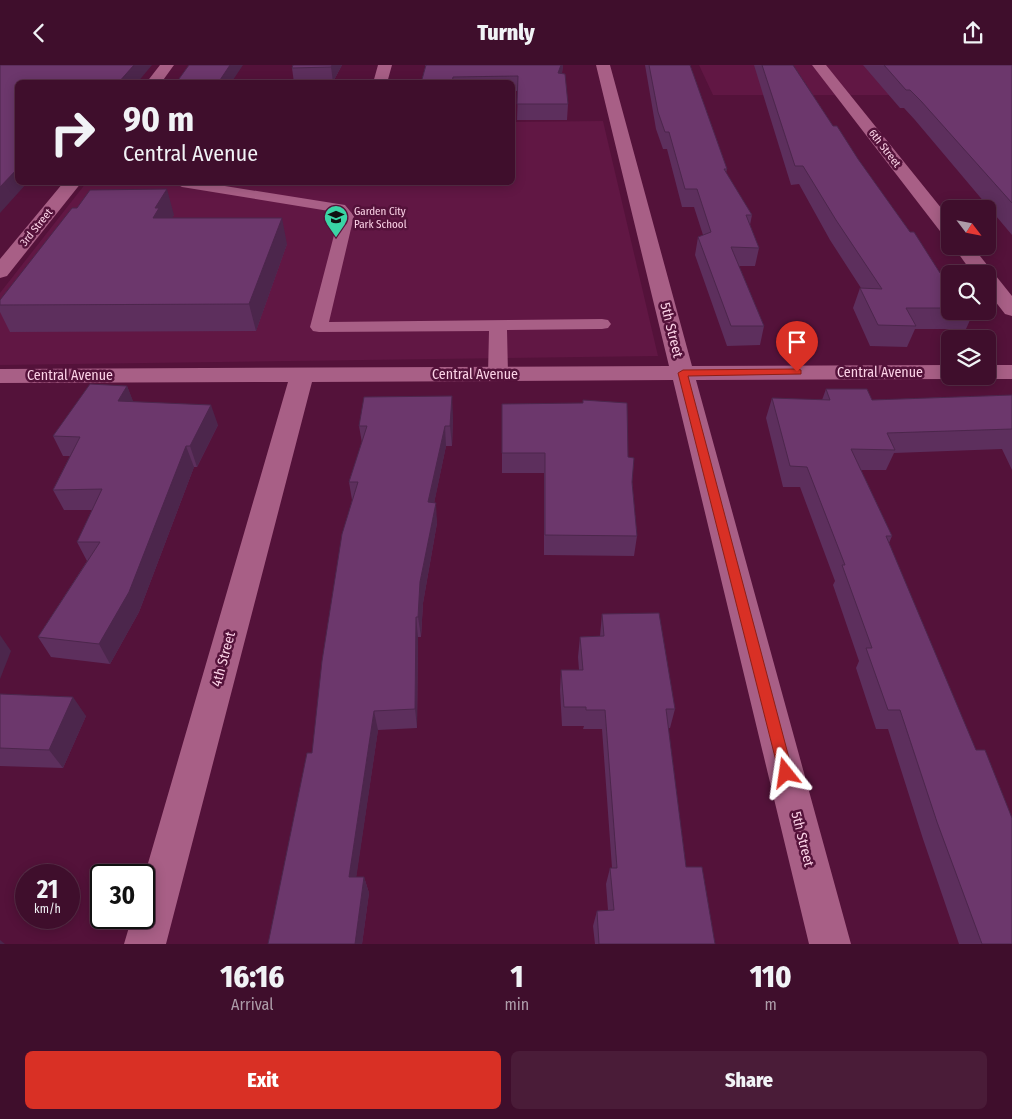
<!DOCTYPE html>
<html lang="en">
<head>
<meta charset="utf-8">
<style>
  :root { --surface:#3f0e2c; --page:#4a1c38; --text:#f1f3f6; --muted:#ad9ca9; --line:#582e48; --accent:#d93025 }
  body { margin:0; font-family:"Fira Sans Condensed",sans-serif; background:var(--page); color:var(--text); height:100vh; display:flex; flex-direction:column; font-size:19px; white-space:nowrap }
  * { box-sizing:border-box; margin:0 }
  p { font-size:16px; color:var(--muted) }
  .icon { flex:none; width:28px; height:28px; fill:none; stroke:currentColor; stroke-width:2; stroke-linecap:round; stroke-linejoin:round }
  .map { position:relative; height:879px; overflow:hidden }
  .panel { display:flex; flex-direction:column; background:var(--surface); flex:1 }
  .panel>* { flex:none }
  .banner { position:absolute; left:15px; top:15px; width:500px; height:105px; border-radius:8px; box-shadow:0 2px 12px #0003,0 0 0 1px var(--line); background:#3f0e2c; color:var(--text); overflow:hidden }
  .needle { width:32px; rotate:122deg }
  .fabs { position:absolute; left:941px; top:135px; display:grid; gap:10px }
  .fabs a { display:grid; place-items:center; width:55px; height:55px; border-radius:8px; background:var(--surface); box-shadow:0 2px 12px #0003,0 0 0 1px var(--line); font-size:25px }
  .speed { position:absolute; left:15px; top:799px; display:flex; gap:10px; font-size:25px; font-weight:700; text-align:center }
  .speed>* { display:grid; place-content:center; width:65px; height:65px; border-radius:50%; background:var(--surface); box-shadow:0 2px 12px #0003,0 0 0 1px var(--line); line-height:1 }
  .speed small { font-size:12px; font-weight:400 }
  .speed .limit { border:2px solid #111; border-radius:8px; background:#fff; color:#111 }
  .pin { position:absolute; display:grid; place-items:center; width:42px; height:42px; color:#fff; margin:-51px -21px; border-radius:50% 50% 50% 0; rotate:-45deg; box-shadow:0 0 5px #0007 }
  .pin .icon { rotate:45deg }
  .me { position:absolute; width:55px; margin:-28px; rotate:345deg; stroke-linejoin:round; filter:drop-shadow(0 0 4px #0008) }
  .turn { display:flex; align-items:center; gap:18px; height:105px; padding:0 25px; font-size:22px }
  .turn .icon { width:65px; height:65px; stroke-width:2.5 }
  .turn b { display:block; font-size:35px; line-height:42px }
  .eta { display:flex; justify-content:space-evenly; align-items:center; height:85px; text-align:center }
  .eta b { font-size:30px; font-weight:800; line-height:35px }
  .button { display:flex; gap:10px; margin-top:auto; padding:10px 25px }
  .button a { flex:1; height:58px; border-radius:8px; background:var(--accent); color:#fff; font-size:20px; font-weight:800; line-height:58px; text-align:center }
  .button a+a { background:var(--page); color:var(--text) }
  header { display:flex; justify-content:space-between; align-items:center; height:65px; padding:0 25px; background:var(--surface); font-size:22px; font-weight:800 }
  .map>svg:first-child { display:block }
</style>
</head>
<body>
<header><svg class="icon" aria-label="back" viewBox="0 0 24 24"><path d="M15 5l-7 7 7 7"/></svg>Turnly<svg class="icon" aria-label="share" viewBox="0 0 24 24"><path d="M12 15V3M7 8l5-5 5 5M5 13v7h14v-7"/></svg></header>
<div class="map">
<svg width="1012" height="879" viewBox="0 0 1012 879">
  <rect width="100%" height="100%" fill="#54123a"/>
  <path fill="#611744" d="M699,0H1012L954,30H713Z
    M603,56L658,291L0,300V228L86,118H512L513,57Z"/>
  <g fill="none" stroke-linecap="round" stroke-linejoin="round">
    <path fill="#a85f86" fill-rule="evenodd" d="M175,118H206L345,140L354,151L329,257L602,254L608,255L611,259L608,263L602,264L507,265L508,309L505,313L498,315L491,313L488,309L489,266L319,267L313,266L310,262L339,151L335,147L182,122Z"/>
    <path fill="#a85f86" fill-rule="evenodd" d="M160,0H174L161,18H146Z
      M378,0H392L387,18H373Z
      M596,0H610L692,301L950,300V311H959L950,314L696,315L851,879H809L673,315L312,317L166,879H124L132,852H144V812L288,317L0,318V304L669,301Z
      M812,0H826L950,154V172L943,170Z
      M63,118H81L7,211L0,213V194Z
      M953,181H972L1012,231V251L1005,249L988,227V209H973Z
      M988,300H1012V314H988L980,312L988,311Z"/>
  </g>
  <path fill="#5d2f5d" d="M293,0H342L333,17L323,18H294L292,3Z
    M425,0H563L562,8L568,39L567,55H517L518,26H512V18H421L425,3Z
    M645,0H690L727,104L726,108L752,150L750,160L759,183L755,201H739L764,261L760,280L727,281L695,190L698,172L703,170L694,142H682L667,84H663L656,64Z
    M754,0H793L833,61L940,208L950,209V246H974L966,264H915L907,282L870,281L853,243L860,223H861L830,175L799,119L791,120Z
    M863,0H1012V170L915,55L904,43H900Z
    M174,150L172,153L287,179L256,266L10,267L0,247V235Z
    M127,321L133,337L218,360L197,402H194L139,547L110,599L51,592L38,572L87,496L77,477L92,445H64L53,425L70,391H63L53,371Z
    M826,324L872,335L1012,330V405L1002,384L894,388L886,405H861L892,471L889,478L1012,879H959L923,774L888,664H876L856,603L859,596L833,520L835,516L800,422H783L766,353L772,333L822,335Z
    M502,339L628,392L632,417L637,471L634,491L544,490V408H502Z
    M453,351L452,381H446L434,438L437,458L423,538L421,572H418L417,663L378,665L356,812H364L369,828L362,879L312,688L352,435L349,417L362,378L359,361Z
    M602,549L675,644L670,663H668L686,802L715,879H595L593,861L597,846L608,845L606,819L610,803H612L602,664H583L584,661H562L560,625L561,605H579L578,592L580,572L600,571Z
    M0,629L86,651L63,703L0,701Z"/>
  <path fill="#4c264c" d="M134,0H152L137,18H118Z
    M230,0H243L231,18H218Z
    M332,0H342L333,17L331,2Z
    M561,0H563L562,8L558,24V8Z
    M18,103V118H27L0,148V122Z
    M167,124L174,150L166,164L153,153L155,143Z
    M282,153L287,179L256,266L249,239Z
    M127,321L135,341L118,336Z
    M452,331L453,351L452,381L450,361Z
    M211,340L218,360L197,402L190,381Z
    M445,361L446,381L430,458L428,437Z
    M186,381L194,402L139,547L110,599L99,579Z
    M436,438L437,458L423,538L421,572L418,552L420,517Z
    M416,552L418,572L417,663L415,644Z
    M0,570L11,586L0,614Z
    M73,632L86,651L63,703L49,685Z
    M374,646L378,665L354,828L349,812Z
    M364,812L369,828L362,879H355Z
    M0,875L5,879H0Z"/>
  <path fill="#6c376c" stroke="#4c264c" d="M0,0H134L118,18H18V103L0,122Z
    M189,0H230L218,18H176Z
    M293,0H332L331,2L292,3Z
    M426,0H561L558,8L565,9L568,39H517L518,11L453,12L452,18H421Z
    M649,0H690L727,104H724L752,150H746L759,183L731,182L764,261H731L698,172L711,167L697,124H685L669,67H665L658,47Z
    M762,0H793L833,61H837L858,94L910,167H914L940,208L952,209H950V243H906L916,261L878,260L860,223L882,224L836,155L803,101H795Z
    M884,0H1012V138L921,36L910,25H906Z
    M167,124L155,143H159L153,153H282L249,239L0,240V235L72,143H77L90,125Z
    M90,319L127,321L118,336L211,340L190,381H186L129,527L99,579L38,572L100,477H77L102,424L53,425L80,372L53,371Z
    M826,324H867L872,335L1012,330V364L887,368L895,385L851,384L892,471H886L976,685H985L1012,753V879H982L937,757L900,645H888L866,583H872L842,500H845L807,402L790,401L772,333L830,335Z
    M452,331L450,361H445L428,437L436,438L420,517L418,552H416L415,644L374,646L349,812H364L355,879H268L307,688H312L322,596L342,469L358,417H349L367,361H359L364,332Z
    M583,335L627,338L628,392L634,393L632,417L637,471L545,470V388H502V339L583,338Z
    M659,548L675,644H666L686,802H702L715,879H599L597,846L614,845L610,803H617L605,645H586V642H564L561,605H583L580,572L604,571L602,549Z
    M0,629L73,632L49,685L0,683Z"/>
  <path fill="#d93025" stroke="#8d1f18" d="M797,304L801,305V309L688,311L793,708L791,713L786,715L781,713L779,708L678,308L683,305Z"/>
  <defs>
    <g id="school-pin" transform="scale(1.25)"><path d="M0 17L-7.5 6A9.5 9.5 0 1 1 7.5 6Z" fill="#3ad4a5" stroke="#54123a"/><path d="M0-5L7-2L0 1L-7-2ZM-4 1L0 2.5L4 1V4Q0 6-4 4Z" fill="#111"/></g>
  </defs>
  <g fill-rule="evenodd">
    <use href="#school-pin" x="336" y="152"/>
  </g>
  <g text-anchor="middle" stroke-width="5" stroke-linejoin="round" paint-order="stroke">
    <g font-size="11" fill="#fcd3e7" stroke="#54123a">
      <text transform="translate(885 83) rotate(52)" y="4">6th Street</text>
      <text transform="translate(36 162) rotate(-51)" y="4">3rd Street</text>
    </g>
    <g font-size="11" fill="#fcd3e7" stroke="#54123a" text-anchor="start">
      <text x="354" y="150">Garden City<tspan x="354" dy="13">Park School</tspan></text>
    </g>
    <g font-size="14" fill="#fcd3e7" stroke="#54123a">
      <text transform="translate(672 265) rotate(76)" y="5">5th Street</text>
      <text x="880" y="312">Central Avenue</text>
      <text x="475" y="314">Central Avenue</text>
      <text x="70" y="315">Central Avenue</text>
      <text transform="translate(223 594) rotate(-75)" y="5">4th Street</text>
      <text transform="translate(803 774) rotate(76)" y="5">5th Street</text>
    </g>
  </g>
</svg>
<div class="fabs">
<a><svg class="needle" viewBox="-14 -14 28 28"><path d="M0-13l5 13h-10z" fill="#e53935"/><path d="M0 13l5-13h-10z" fill="#ad9ca9"/></svg></a>
<a><svg class="icon" aria-label="search" viewBox="0 0 24 24"><circle cx="10" cy="10" r="6"/><path d="M15 15l6 6"/></svg></a>
<a><svg class="icon" aria-label="layers" viewBox="0 0 24 24"><path d="M12 4l9 5-9 5-9-5zM3 14l9 5 9-5"/></svg></a>
</div>
<div class="speed"><div>21<small>km/h</small></div><div class="limit">30</div></div>
<div class="pin" style="left:797px;top:307px;background:#d93025"><svg class="icon" aria-label="arrive" viewBox="0 0 24 24"><path d="M6 21V4h12l-3 4 3 4H6"/></svg></div>
<svg class="me" style="left:786px;top:708px" viewBox="-20 -20 40 40"><path d="M0-17L14 15 0 8-14 15z" fill="#d93025" stroke="#fff" stroke-width="4"/></svg>
<div class="banner">
<div class="turn"><svg class="icon" aria-label="right" viewBox="0 0 24 24"><path d="M7 20v-9h11M14 6l5 5-5 5"/></svg><div><b>90 m</b>Central Avenue</div></div>
</div>
</div>
<section class="panel">
<div class="eta">
<div><b>16:16</b><p>Arrival</p></div>
<div><b>1</b><p>min</p></div>
<div><b>110</b><p>m</p></div>
</div>
<div class="button"><a>Exit</a><a>Share</a></div>
</section>
</body>
</html>
